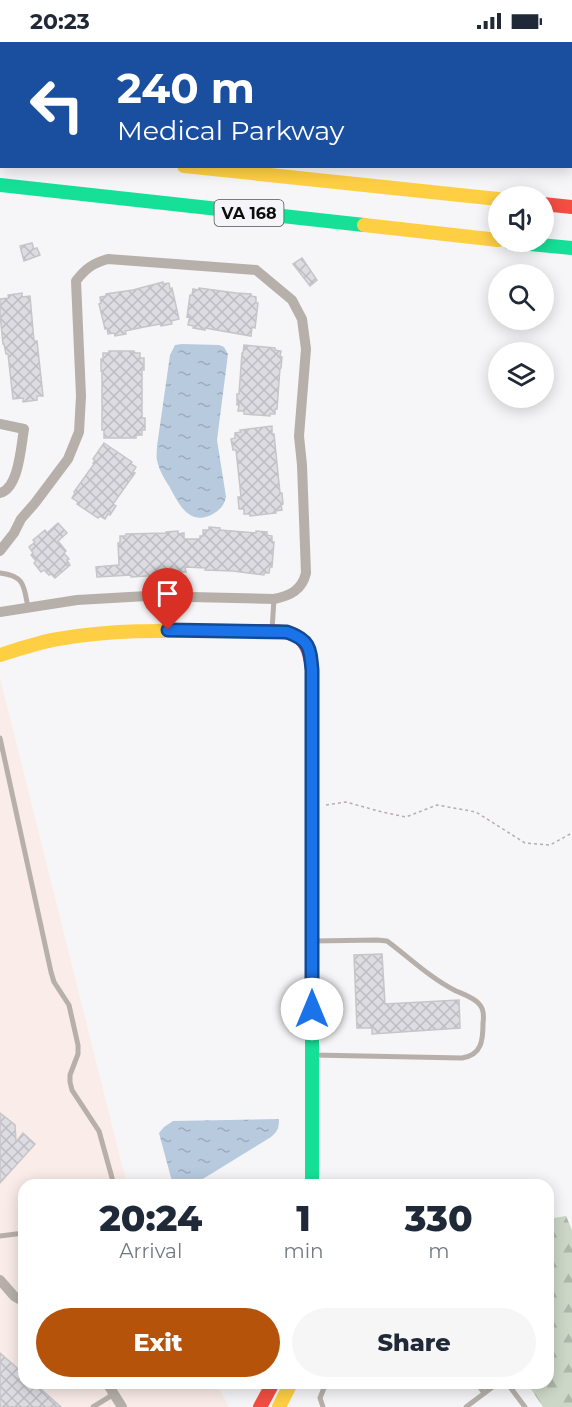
<!DOCTYPE html>
<html lang="en">
<head>
<meta charset="utf-8">
<style>
  :root { --surface:#fff; --page:#f6f6f7; --text:#1f2937; --muted:#747a83; --accent:#b45309 }
  body { margin:0; font-family:Montserrat,sans-serif; background:var(--page); color:var(--text); height:100vh; display:flex; flex-direction:column; font-size:22px; white-space:nowrap }
  * { box-sizing:border-box; margin:0 }
  p { font-size:20px; color:var(--muted) }
  .icon { flex:none; width:33px; height:33px; fill:none; stroke:currentColor; stroke-width:2; stroke-linecap:round; stroke-linejoin:round }
  .map { position:relative; flex:1; overflow:hidden }
  .side { position:absolute; left:18px; top:1137px; width:536px; height:210px; display:flex; flex-direction:column; background:var(--surface); border-radius:18px; box-shadow:0 3px 15px #0003 }
  .side>* { flex:none }
  .banner { position:absolute; left:0px; top:0px; width:573px; height:126px; box-shadow:0 3px 15px #0003; background:#1a4fa0; color:#fff; overflow:hidden }
  .tools { position:absolute; left:488px; top:144px; display:grid; gap:12px }
  .tools a { display:grid; place-items:center; width:66px; height:66px; border-radius:50%; background:var(--surface); box-shadow:0 3px 15px #0003; font-size:30px }
  .pin { position:absolute; display:grid; place-items:center; width:51px; height:51px; color:#fff; margin:-62px -26px; border-radius:50% 50% 50% 0; rotate:-45deg; box-shadow:0 0 6px #0007 }
  .pin .icon { rotate:45deg }
  .me { position:absolute; width:66px; margin:-33px; rotate:0deg; stroke-linejoin:round; filter:drop-shadow(0 0 4px #0008) }
  .turn { display:flex; align-items:center; gap:21px; height:126px; padding:0 18px; font-size:27px }
  .turn .icon { width:78px; height:78px; stroke-width:2.5 }
  .turn b { display:block; font-size:42px; line-height:51px }
  .eta { display:flex; justify-content:space-evenly; align-items:center; height:102px; text-align:center }
  .eta b { font-size:36px; font-weight:800; line-height:42px }
  .action { display:flex; gap:12px; margin-top:auto; padding:12px 18px }
  .action a { flex:1; height:69px; border-radius:36px; background:var(--accent); color:#fff; font-size:24px; font-weight:800; line-height:69px; text-align:center }
  .action a+a { background:var(--page); color:var(--text) }
  .status { display:flex; justify-content:space-between; align-items:center; height:42px; padding:0 30px; background:var(--surface); direction:ltr }
  .status svg { height:16px; fill:currentColor }
  .map>svg:first-child { display:block }
</style>
</head>
<body>
<div class="status"><b>20:23</b><svg viewBox="0 0 49 12"><path d="M0 12V9h3v3zM5 12V6h3v6zM10 12V3h3v9zM15 12V0h3v12zM26 1h20v11H26zM47 4h2v5h-2z"/></svg></div>
<div class="map">
<svg width="572" height="1365" viewBox="0 0 572 1365">
  <defs>
    <pattern id="forest-firs" width="22" height="20" patternUnits="userSpaceOnUse" patternTransform="scale(1.5)"><rect width="22" height="20" fill="#ccd7c7"/><path d="M5 1l3.5 6h-7zM16 11l3.5 6h-7z" fill="#aeb7aa"/></pattern>
    <pattern id="water-ripples" width="26" height="14" patternUnits="userSpaceOnUse" patternTransform="scale(1.5)"><rect width="26" height="14" fill="#b8cade"/><path d="M2 4q2-2 4 0t4 0M15 11q2-2 4 0t4 0" fill="none" stroke="#9dacbd"/></pattern>
    <pattern id="building-cross-hatch" width="8" height="8" patternUnits="userSpaceOnUse" patternTransform="scale(1.5)"><rect width="8" height="8" fill="#dddce3"/><path d="M0 0l8 8M0 8l8-8" fill="none" stroke="#bcbcc2"/></pattern>
  </defs>
  <rect width="100%" height="100%" fill="#f6f5f7"/>
  <path fill="#faece8" d="M0,637L127,1143H24V1341H216L229,1365H0Z"/>
  <path fill="url(#forest-firs)" d="M566,1174L572,1188V1365H543L527,1341H548V1177Z"/>
  <path fill="url(#water-ripples)" d="M182,302L219,303L224,305L228,312L217,398L226,455C224,464 219,469 211,473C188,484 178,460 169,444C164,436 159,428 157,418C156,414 157,409 157,404L170,313L175,303Z
    M279,1077C279,1086 278,1089 271,1095L193,1143H173L159,1091L164,1085L173,1079Z"/>
  <path fill="url(#building-cross-hatch)" stroke="#c6c5c7" stroke-width="1.5" d="M32,201L34,207L37,206L40,213L24,219L20,204Z
    M302,216L317,238L310,244L293,222Z
    M163,240V242L169,241L170,247L172,246L179,277L171,279L172,282L161,284L160,282L144,285L125,289L126,292L115,294L114,291L108,292L107,286L105,287L99,262L101,261L100,255L106,254V252L133,248Z
    M199,246L236,251L251,252V254L256,255V261H258L255,286L252,285L251,294L205,286V288L193,286L194,284L188,283L190,274L187,275L190,253H192L193,247L198,248Z
    M22,251V255L30,254L34,299H37L43,354H37V358L23,360V356L13,357L8,312H6L4,302H3L0,272V257L9,256L8,253Z
    M244,303L275,306V308L281,309L280,314L282,315L281,326H280L277,367H275V372H270V374L244,372V369H238L239,363H237V352H239L242,311H243Z
    M109,309H134L135,311H140V316H144V328H142V376H145V388H142V393H136V396H104V388H102V329H101V317H103V311H109Z
    M272,384V392H274L280,451H282L283,462L281,463L282,468L275,469L276,471L250,474V472H244V467H239L238,455H241L239,436L236,408H233L231,397L235,396V391L241,390L240,388Z
    M104,401L132,420L131,422L136,425L133,430L135,431L113,462L116,464L110,473L108,472L105,477L100,474L98,476L77,462L78,460L72,456L75,451L74,450L94,422L93,421L95,419L93,417Z
    M58,481L67,491L58,499L66,509L64,511L69,517L67,518L70,523L55,536L51,532L49,533L44,528L41,530L34,521L36,519L31,513L33,511L29,505L35,500L33,498L45,488L47,491Z
    M209,485L220,486V488L256,491V489L267,490V493L272,494V500H274L272,525H270L269,531H264V533L233,529L205,528L206,526L185,525L186,530H180V532L131,535V533L97,535L96,525L119,523L118,501H120V494H126V492L166,491V490L178,489V492L184,491V497H200V494H203V488H209Z
    M382,912L385,962L459,958L460,986L372,992V986H357L354,913Z
    M0,1071L15,1083L16,1100L23,1091L35,1102L0,1141Z
    M0,1311L24,1332V1341H34L61,1365H0Z"/>
  <g fill="none" stroke-linecap="round" stroke-linejoin="round">
    <path stroke="#b5afac" stroke-width="1.5" stroke-dasharray="3 3" stroke-linecap="butt" d="M326,763L346,760L382,770L406,775L437,763L476,770L525,801L550,803L572,791"/>
    <path stroke="#b7b0aa" stroke-width="5" d="M504,2V0
      M543,196L545,166
      M0,531C25,534 24,544 28,566
      M272,588L274,557
      M0,696L51,930L54,940L69,963L78,1003V1012L70,1033V1040L72,1048L99,1089L114,1143
      M313,1013L462,1016C482,1013 483,998 483,981C484,974 484,968 480,963C475,956 463,952 456,949C430,936 410,916 387,899L377,898L314,899
      M314,1143L457,1140L464,1143
      M0,1194L24,1191
      M477,1341L484,1351
      M507,1341L525,1365
      M93,1365L114,1352
      M323,1365L320,1356L326,1341
      M466,1365L498,1341"/>
    <path stroke="#b7b0aa" stroke-width="10" d="M0,2H2
      M174,2V0
      M0,382L24,387C21,404 19,446 0,451
      M0,509L14,491L21,477L35,461L68,417L79,390L81,354L76,239C85,227 93,221 108,217L256,228L292,258L302,277L306,307L299,394L302,423L306,531C302,548 290,554 274,557L147,554L77,558L0,570
      M0,1238L14,1254L24,1260
      M107,1341L122,1365"/>
    <path stroke="#16e098" stroke-width="14" d="M0,105H2
      M0,143L364,183
      M509,200L572,206
      M312,728V1143"/>
    <path stroke="#ffcf43" stroke-width="14" d="M184,124L498,157
      M364,183L498,198
      M0,613C19,607 39,600 58,597C121,586 185,589 249,589
      M279,1365L291,1341"/>
    <path stroke="#f24e42" stroke-width="14" d="M543,162L572,165
      M249,589C285,590 308,583 312,628V728
      M260,1365L273,1341"/>
  </g>
  <g fill="none" stroke-linecap="round" stroke-linejoin="round">
    <g stroke="#114b97" stroke-width="15">
      <path id="route" d="M168,588L287,590C310,598 310,606 312,628V967"/>
    </g>
    <use href="#route" stroke="#1a73e8" stroke-width="10"/>
  </g>
  <g text-anchor="middle" stroke-width="5" stroke-linejoin="round" paint-order="stroke">
    <rect fill="#f5f4f8" stroke="#525254" stroke-width="1.5" x="214.5" y="158" width="69" height="26" rx="4.5"/>
    <g font-size="16" font-weight="bold" fill="#0c0c0d">
      <text x="249" y="177">VA 168</text>
    </g>
  </g>
</svg>
<div class="tools">
<a><svg class="icon" aria-label="sound" viewBox="0 0 24 24"><path d="M4 9h4l5-4v14l-5-4H4zM17 9q2 3 0 6"/></svg></a>
<a><svg class="icon" aria-label="search" viewBox="0 0 24 24"><circle cx="10" cy="10" r="6"/><path d="M15 15l6 6"/></svg></a>
<a><svg class="icon" aria-label="layers" viewBox="0 0 24 24"><path d="M12 4l9 5-9 5-9-5zM3 14l9 5 9-5"/></svg></a>
</div>
<div class="pin" style="left:168px;top:588px;background:#d93025"><svg class="icon" aria-label="arrive" viewBox="0 0 24 24"><path d="M6 21V4h12l-3 4 3 4H6"/></svg></div>
<svg class="me" style="left:312px;top:967px" viewBox="-20 -20 40 40"><circle r="19" fill="#fff"/><path d="M0-13L10 11 0 6-10 11z" fill="#1a73e8"/></svg>
<div class="banner">
<div class="turn"><svg class="icon" aria-label="left" viewBox="0 0 24 24"><path d="M17 20v-9H6M10 6l-5 5 5 5"/></svg><div><b>240 m</b>Medical Parkway</div></div>
</div>
<section class="side">
<div class="eta">
<div><b>20:24</b><p>Arrival</p></div>
<div><b>1</b><p>min</p></div>
<div><b>330</b><p>m</p></div>
</div>
<div class="action"><a>Exit</a><a>Share</a></div>
</section>
</div>
</body>
</html>
